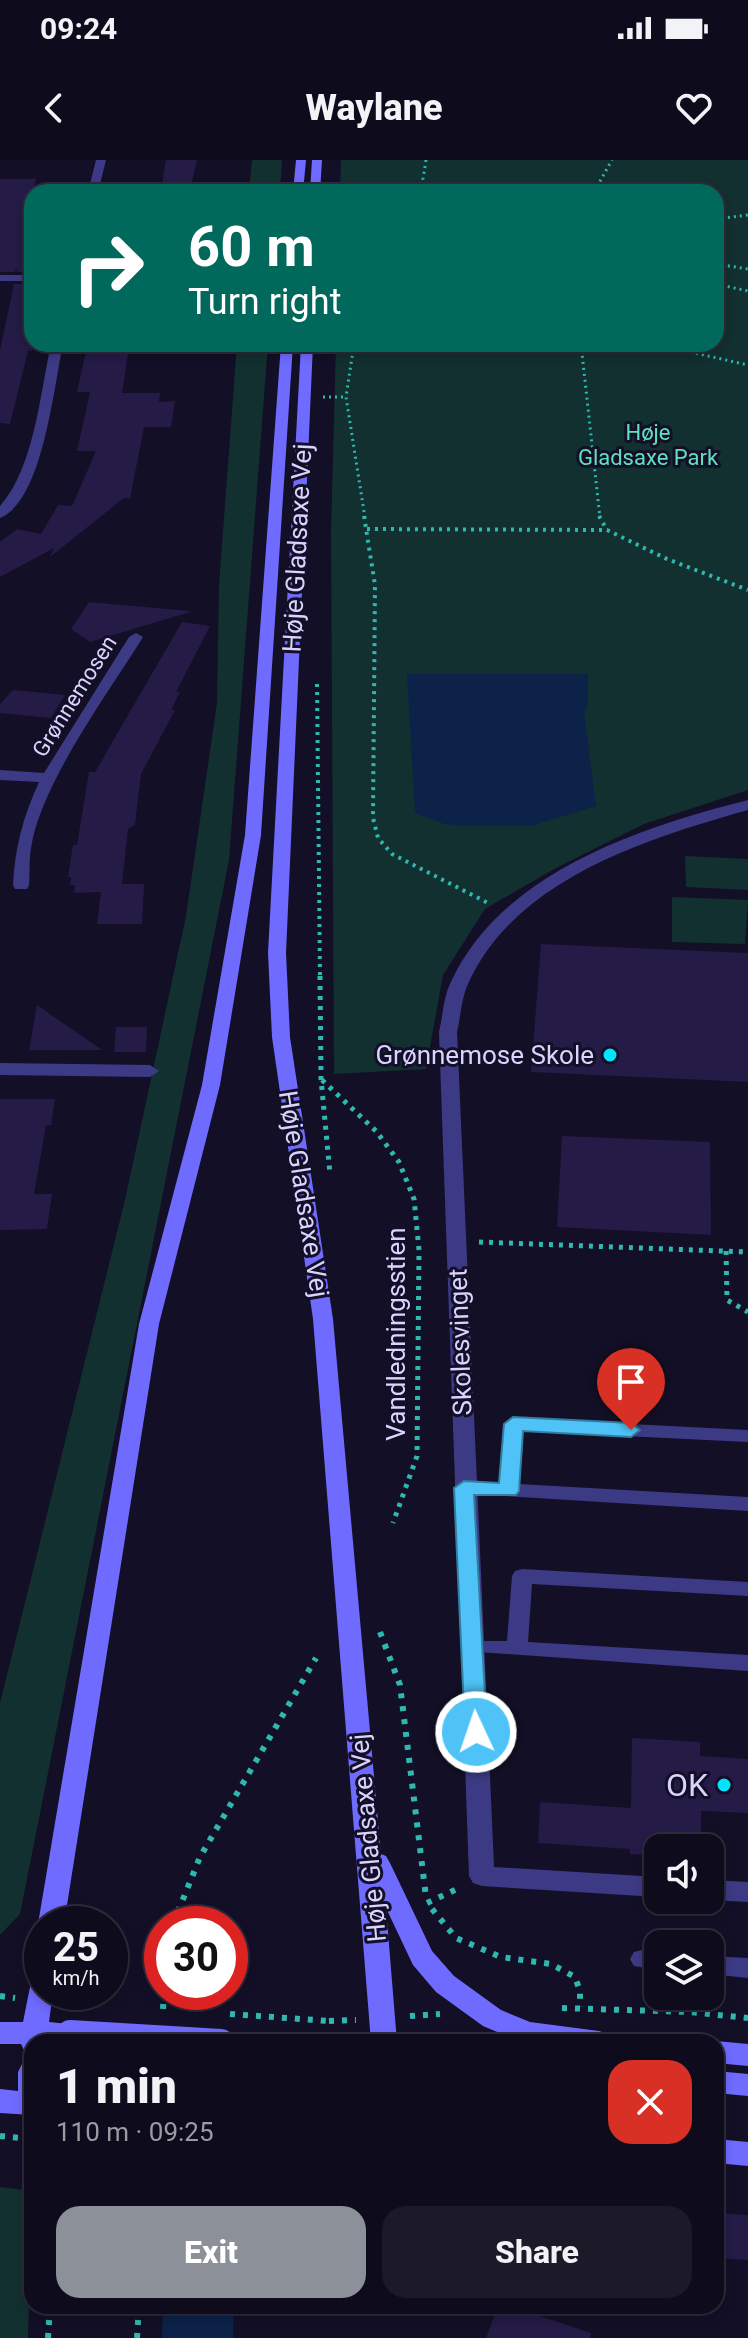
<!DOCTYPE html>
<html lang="en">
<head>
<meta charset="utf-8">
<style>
  :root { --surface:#0e0b1c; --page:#1c1929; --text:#f1f3f6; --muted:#9b9ba3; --line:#2e2b3b; --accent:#8c9099 }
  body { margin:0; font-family:Roboto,sans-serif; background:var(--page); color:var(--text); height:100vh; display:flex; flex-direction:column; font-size:30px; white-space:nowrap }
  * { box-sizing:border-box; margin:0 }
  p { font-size:26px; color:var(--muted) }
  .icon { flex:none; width:44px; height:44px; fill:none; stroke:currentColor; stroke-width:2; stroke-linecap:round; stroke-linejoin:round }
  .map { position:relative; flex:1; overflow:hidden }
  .details { position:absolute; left:24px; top:1874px; width:700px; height:280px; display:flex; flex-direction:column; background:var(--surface); border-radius:24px; box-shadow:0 4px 12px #0003,0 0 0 2px var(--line) }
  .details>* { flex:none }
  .top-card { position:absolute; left:24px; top:24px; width:700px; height:168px; border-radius:24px; box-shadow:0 4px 12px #0003,0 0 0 2px var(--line); background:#00695c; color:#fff; overflow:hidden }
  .controls { position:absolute; left:644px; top:1674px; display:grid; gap:16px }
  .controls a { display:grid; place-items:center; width:80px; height:80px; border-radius:16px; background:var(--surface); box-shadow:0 4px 12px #0003,0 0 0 2px var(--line); font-size:40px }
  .speed { position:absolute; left:24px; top:1746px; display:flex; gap:16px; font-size:40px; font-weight:700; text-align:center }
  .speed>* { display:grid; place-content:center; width:104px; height:104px; border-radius:50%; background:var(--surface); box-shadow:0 4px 12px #0003,0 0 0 2px var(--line); line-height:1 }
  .speed small { font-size:20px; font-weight:400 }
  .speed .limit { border:12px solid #d22; background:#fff; color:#111 }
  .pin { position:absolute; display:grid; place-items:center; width:68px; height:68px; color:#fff; margin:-82px -34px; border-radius:50% 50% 50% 0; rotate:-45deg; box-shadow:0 0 8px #0007 }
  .pin .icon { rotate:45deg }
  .me { position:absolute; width:88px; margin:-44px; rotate:357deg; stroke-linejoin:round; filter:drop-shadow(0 0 6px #0008) }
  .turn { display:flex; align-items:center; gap:28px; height:168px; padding:0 32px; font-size:36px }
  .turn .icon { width:104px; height:104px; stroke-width:2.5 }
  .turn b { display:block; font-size:56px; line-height:68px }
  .round { display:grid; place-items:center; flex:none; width:84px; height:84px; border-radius:24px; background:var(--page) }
  .head { display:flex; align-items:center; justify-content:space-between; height:136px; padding:0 32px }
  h1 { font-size:48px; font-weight:800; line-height:60px }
  .action { display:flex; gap:16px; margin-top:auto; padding:16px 32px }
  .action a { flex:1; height:92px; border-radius:24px; background:var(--accent); color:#fff; font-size:32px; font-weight:800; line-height:92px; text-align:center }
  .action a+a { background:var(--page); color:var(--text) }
  .status { display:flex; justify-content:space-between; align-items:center; height:56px; padding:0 40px; background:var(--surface); direction:ltr }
  .status svg { height:22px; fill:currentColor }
  header { display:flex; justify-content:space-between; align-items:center; height:104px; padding:0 32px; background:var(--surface); font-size:36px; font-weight:800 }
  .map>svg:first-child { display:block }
</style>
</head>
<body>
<div class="status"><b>09:24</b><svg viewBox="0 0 49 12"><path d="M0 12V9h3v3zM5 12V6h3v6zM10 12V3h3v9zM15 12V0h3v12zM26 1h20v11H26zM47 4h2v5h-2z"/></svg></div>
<header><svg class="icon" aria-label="back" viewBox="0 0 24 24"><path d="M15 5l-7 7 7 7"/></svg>Waylane<svg class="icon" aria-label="heart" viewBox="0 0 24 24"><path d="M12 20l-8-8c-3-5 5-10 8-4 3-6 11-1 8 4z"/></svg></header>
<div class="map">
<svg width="748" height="2178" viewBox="0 0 748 2178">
  <rect width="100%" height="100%" fill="#130f26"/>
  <path fill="#12302f" d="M252,0H282L280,32H249Z
    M341,0H748V630L644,664L556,708L485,749L443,815L426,909L334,914L331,371L336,184H716V32H340Z
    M237,184H268L229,700L20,1754L0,1775V1543L125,1040L186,756L217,543L219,425Z
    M685,696L748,699V730L686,727Z
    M672,737L748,740L745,784L672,782Z
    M0,2027L32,2031L28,2178H0Z"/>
  <path fill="#0c2248" d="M407,514H588V545L584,552L596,646L531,666L447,665L415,653Z
    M163,2146H234L233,2178H162Z"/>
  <path fill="#241b47" d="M166,0H197L190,30H161Z
    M0,19H36L24,73L32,74V112H17L16,108L15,112H0Z
    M14,124H32V191H28L10,264L0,263V190Z
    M87,187L129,188L122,233H160L159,242L175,241L171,267H144L130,339L124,338L50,397L54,388L0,417V382L17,369L41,374L58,345L72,346L96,291H77L90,232H77Z
    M89,442L190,451V452L90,482L71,469Z
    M182,462L210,466L176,532H180L171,550H175L141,614L135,665L128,669L122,724H144L142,764H97L101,732L74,733L75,725H70L71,717H68L73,685H77L89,612H95Z
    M13,530L65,535L51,558L0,553V544Z
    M541,784L748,793V922L531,912Z
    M37,845L102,890H29Z
    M116,867H147L146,892H114Z
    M0,939H55L51,965H46L34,1034H52L47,1069L0,1070Z
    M562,976L710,982L711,1075L557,1067Z
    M632,1578L700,1582V1596L748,1599V1653L701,1651V1688H658V1696L630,1694V1689L538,1683L540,1642L631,1648Z
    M716,2053L748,2055V2100L716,2098Z
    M498,2146H509L591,2173L590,2178H486Z"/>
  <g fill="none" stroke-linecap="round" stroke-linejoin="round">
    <path stroke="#2fb8b0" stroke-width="3" stroke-dasharray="2 4" stroke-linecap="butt" d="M426,0L423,19L429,32
      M594,32L612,0
      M716,59L748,55
      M716,104L748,109
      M716,124L748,131
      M354,184L346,237L365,358
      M581,184L600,358
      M655,184L748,205
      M323,237H346"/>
    <path stroke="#2fb8b0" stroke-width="4" stroke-dasharray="3 5" stroke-linecap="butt" d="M364,356L375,425L373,658L378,678L392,694L490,744
      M599,356L607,370
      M367,369L607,370L667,399L748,430
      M317,524L320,818"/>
    <path stroke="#2fb8b0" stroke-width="5" stroke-dasharray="4 6" stroke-linecap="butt" d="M320,816L321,919L330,1014
      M322,920L376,971L399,1002L414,1039L419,1090L417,1296L393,1363
      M479,1082L748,1092
      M726,1091L727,1140L748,1152"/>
    <path stroke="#2fb8b0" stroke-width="6" stroke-dasharray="5 8" stroke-linecap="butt" d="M380,1472L400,1525L426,1737
      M427,1743L459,1728
      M432,1749L456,1778L501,1797L551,1804L575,1817L580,1831V1847
      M173,1764L200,1697L316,1498
      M0,1836L15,1838
      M562,1848L689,1852L748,1858
      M163,1849L164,1832
      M410,1856L440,1854
      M329,1861L356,1860
      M0,1976L32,1979
      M48,2178L50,2146
      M137,2178L139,2146"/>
    <path fill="#3d3a85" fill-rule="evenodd" d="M513,1258L748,1270V1282L522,1271L519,1324L748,1337V1351L457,1333L454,1328L457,1323H500L503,1264Z
      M522,1409L748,1422V1436L532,1424L528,1482L748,1495V1511L465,1491L461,1486L465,1481H507L512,1416L515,1411Z
      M642,1790L658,1792V1810L634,1806L630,1799L634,1792Z
      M710,1796L748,1798V1818L710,1814Z"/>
    <path fill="#3d3a85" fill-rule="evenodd" d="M96,0H106L98,32H88Z
      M0,115H32V121H0Z
      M51,184H63C54,225 43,341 0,358V346C34,308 40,234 51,184Z
      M136,473L143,477C108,534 41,623 31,688C29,700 30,713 29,725L27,729H15L13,725C15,687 23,657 39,622L0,620V610L44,613L129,477Z
      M748,640V650C646,679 515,719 468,824C461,839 461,856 457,872L494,1707L658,1717V1737L482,1726L473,1723L469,1716L439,872C443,856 443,839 450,824C500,713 638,668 748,640Z
      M0,903L150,905L159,911L150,917L0,915Z
      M710,1720L748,1722V1742L710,1740Z"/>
    <path fill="#6f6bff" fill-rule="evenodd" d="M296,0H306L303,32H293Z
      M312,0H322L320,32H310Z
      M281,184H293L261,675L220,925L159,1164L64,1764H42V1771L38,1764L139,1164L202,925L245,675Z
      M301,184H313L286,793L290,877L333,1159L381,1694L386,1696L390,1703L432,1791L454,1816L501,1850L530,1862L599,1871L608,1874L612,1882H521L483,1866L436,1832L413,1805L386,1748L397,1882H371L313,1159L272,877L268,793Z
      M42,1809V1832H53L49,1862L79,1865L83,1873L79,1881L32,1882V1893L24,1890L21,1884H0V1862H23L33,1812Z
      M716,1881L748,1884V1906L716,1903V1882H713Z
      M32,1901V1955L0,1953V1929L18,1931V1912L22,1904Z
      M716,1911L748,1914V1936L716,1933Z
      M716,1979L748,1982V2006L716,2003Z"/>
    <path stroke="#2fb8b0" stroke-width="6" stroke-dasharray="5 8" stroke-linecap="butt" d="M230,1854L329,1861"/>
    <path stroke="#6f6bff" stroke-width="26" d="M70,1873L221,1882"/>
  </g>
  <path fill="#4fc3f7" stroke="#337fa1" stroke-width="2" d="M513,1257L631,1263L640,1270L631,1277L523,1271L519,1331L516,1335H474L487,1572L484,1578H468L465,1572L454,1328L464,1321L499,1323L504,1264Z"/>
  <g fill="#00e5ff" stroke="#130f26" stroke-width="3">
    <circle cx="610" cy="895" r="8"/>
    <circle cx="724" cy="1625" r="8"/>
  </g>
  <g text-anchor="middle" stroke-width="6" stroke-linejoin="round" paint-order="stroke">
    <g font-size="22" fill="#5fe0c0" stroke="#130f26">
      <text x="648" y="280">Høje<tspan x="648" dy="25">Gladsaxe Park</tspan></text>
    </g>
    <g font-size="22" fill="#d9d4ff" stroke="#130f26">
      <text transform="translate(74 536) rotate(-58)" y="8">Grønnemosen</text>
    </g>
    <g font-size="26" fill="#d9d4ff" stroke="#130f26">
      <text transform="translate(297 388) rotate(-87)" y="9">Høje Gladsaxe Vej</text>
      <text transform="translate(304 1034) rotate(81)" y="9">Høje Gladsaxe Vej</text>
      <text transform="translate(396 1174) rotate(-90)" y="9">Vandledningsstien</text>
      <text transform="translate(460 1182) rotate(-92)" y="9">Skolesvinget</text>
      <text transform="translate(368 1678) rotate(-95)" y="9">Høje Gladsaxe Vej</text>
    </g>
    <g font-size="26" fill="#d9d4ff" stroke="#130f26" text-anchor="end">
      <text x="594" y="904">Grønnemose Skole</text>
    </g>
    <g font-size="32" fill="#d9d4ff" stroke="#130f26" text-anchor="end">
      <text x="708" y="1636">OK</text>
    </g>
  </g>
</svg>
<div class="controls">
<a><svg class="icon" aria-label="sound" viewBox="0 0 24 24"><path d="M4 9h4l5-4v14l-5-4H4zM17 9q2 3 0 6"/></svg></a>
<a><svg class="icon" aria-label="layers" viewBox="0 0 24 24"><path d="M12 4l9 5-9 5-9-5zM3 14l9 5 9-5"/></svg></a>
</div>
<div class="speed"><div>25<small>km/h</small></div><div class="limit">30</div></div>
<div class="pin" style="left:631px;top:1270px;background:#d93025"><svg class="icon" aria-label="arrive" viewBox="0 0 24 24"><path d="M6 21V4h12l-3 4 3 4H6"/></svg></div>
<svg class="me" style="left:476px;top:1572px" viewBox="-20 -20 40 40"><circle r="17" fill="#4fc3f7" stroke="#fff" stroke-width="3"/><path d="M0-11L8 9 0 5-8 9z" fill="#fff"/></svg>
<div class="top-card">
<div class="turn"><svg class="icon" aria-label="right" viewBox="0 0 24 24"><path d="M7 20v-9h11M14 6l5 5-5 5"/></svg><div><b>60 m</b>Turn right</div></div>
</div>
<section class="details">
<div class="head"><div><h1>1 min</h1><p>110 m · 09:25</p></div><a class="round" style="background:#d93025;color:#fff"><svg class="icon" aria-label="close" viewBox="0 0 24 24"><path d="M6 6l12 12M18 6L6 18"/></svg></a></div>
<div class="action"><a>Exit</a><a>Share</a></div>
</section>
</div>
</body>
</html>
